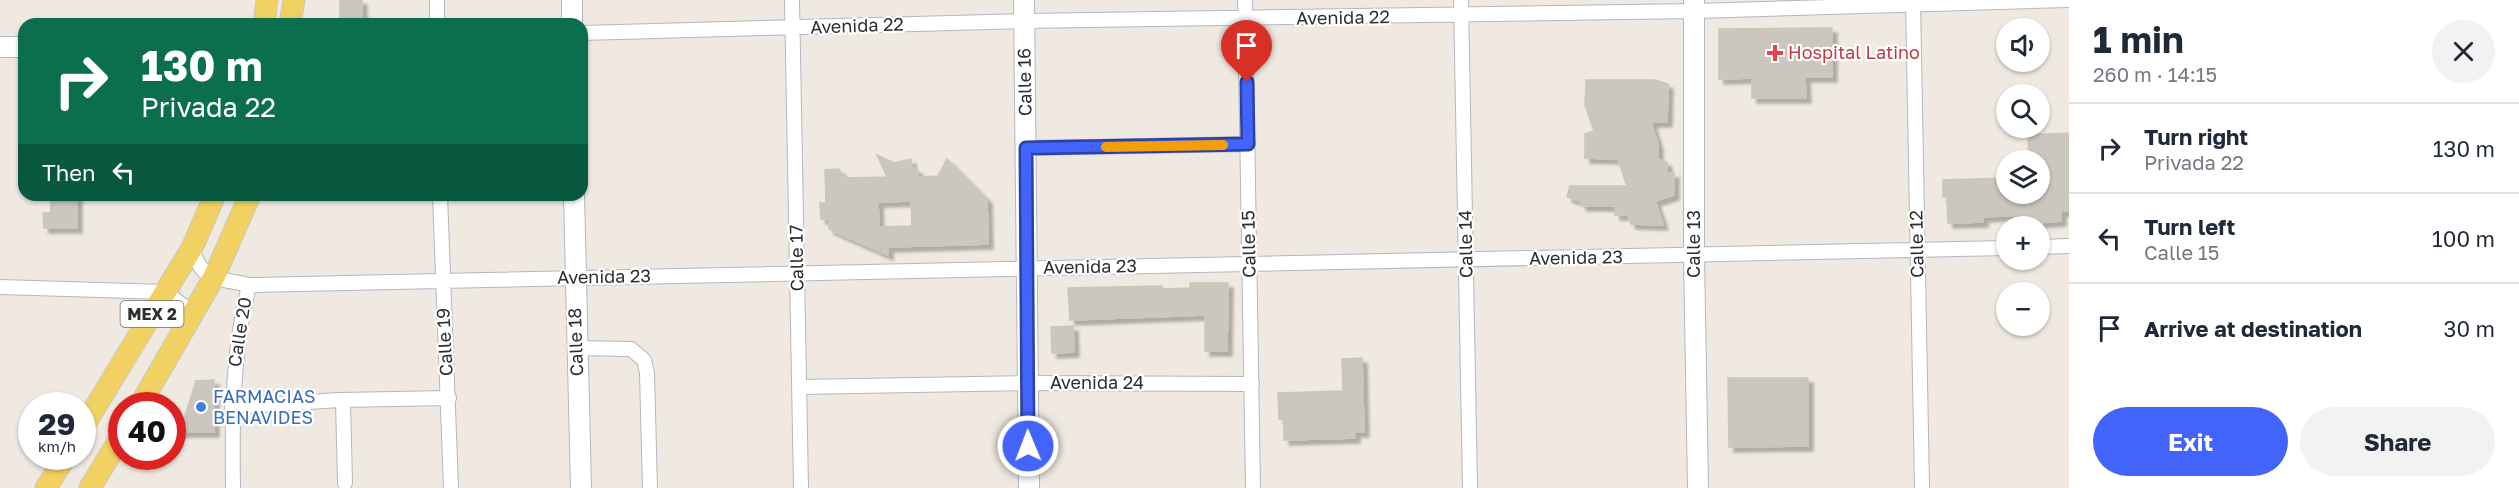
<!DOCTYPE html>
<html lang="en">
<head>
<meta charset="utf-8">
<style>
  :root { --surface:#fff; --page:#f2f2f3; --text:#1f2937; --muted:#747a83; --line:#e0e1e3; --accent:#4264fb }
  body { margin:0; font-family:"Golos Text",sans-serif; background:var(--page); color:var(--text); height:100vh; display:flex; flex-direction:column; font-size:22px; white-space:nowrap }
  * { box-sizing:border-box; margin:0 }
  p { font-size:20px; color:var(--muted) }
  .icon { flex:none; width:33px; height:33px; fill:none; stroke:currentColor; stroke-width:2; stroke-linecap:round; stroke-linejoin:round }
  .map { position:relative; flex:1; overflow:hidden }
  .drawer { display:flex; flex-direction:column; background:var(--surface); width:450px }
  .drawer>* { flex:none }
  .guide { position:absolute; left:18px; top:18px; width:570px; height:183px; border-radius:18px; box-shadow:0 2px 4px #0004; background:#0b6e4f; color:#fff; overflow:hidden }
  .tools { position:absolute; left:1996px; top:18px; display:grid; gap:12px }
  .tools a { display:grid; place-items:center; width:54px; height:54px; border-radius:50%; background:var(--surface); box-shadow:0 2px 4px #0004; font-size:30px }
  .speed { position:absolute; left:18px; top:392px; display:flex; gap:12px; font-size:30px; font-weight:700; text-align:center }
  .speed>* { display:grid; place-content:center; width:78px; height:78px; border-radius:50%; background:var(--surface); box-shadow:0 2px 4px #0004; line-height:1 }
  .speed small { font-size:15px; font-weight:400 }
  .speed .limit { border:9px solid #d22; background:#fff; color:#111 }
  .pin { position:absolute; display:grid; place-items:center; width:51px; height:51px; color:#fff; margin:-62px -26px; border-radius:50% 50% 50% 0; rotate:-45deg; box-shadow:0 0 6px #0007 }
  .pin .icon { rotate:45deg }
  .me { position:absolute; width:66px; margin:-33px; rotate:359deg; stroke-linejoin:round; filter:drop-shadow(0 0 4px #0008) }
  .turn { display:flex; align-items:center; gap:21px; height:126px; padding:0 24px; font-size:27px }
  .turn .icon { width:78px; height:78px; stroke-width:2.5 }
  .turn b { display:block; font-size:42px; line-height:51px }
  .then { display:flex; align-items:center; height:57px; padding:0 24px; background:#0003; gap:12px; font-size:22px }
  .round { display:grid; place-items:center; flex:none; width:63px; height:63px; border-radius:32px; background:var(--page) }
  .summary { display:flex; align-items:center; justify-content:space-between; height:102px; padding:0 24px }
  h1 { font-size:36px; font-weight:700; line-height:45px }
  .action { display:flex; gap:12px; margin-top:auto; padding:12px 24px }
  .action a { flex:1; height:69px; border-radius:36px; background:var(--accent); color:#fff; font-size:24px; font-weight:700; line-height:69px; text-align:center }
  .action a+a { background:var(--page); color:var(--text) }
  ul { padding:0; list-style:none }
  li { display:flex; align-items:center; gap:18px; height:90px; padding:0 24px; border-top:2px solid var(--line) }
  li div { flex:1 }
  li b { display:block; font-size:22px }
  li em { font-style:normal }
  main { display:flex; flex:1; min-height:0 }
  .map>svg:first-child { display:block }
</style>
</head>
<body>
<main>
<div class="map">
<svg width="2069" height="488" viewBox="0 0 2069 488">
  <defs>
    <filter id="shadow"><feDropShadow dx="5" dy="5" stdDeviation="1.5" flood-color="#0004"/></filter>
  </defs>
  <rect width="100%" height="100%" fill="#efe9e1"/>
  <path fill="#cbc7bf" stroke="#cbc5ba" stroke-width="1.5" fill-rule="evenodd" filter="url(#shadow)" d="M340,0H362V21H340Z
    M1832,28V77H1805L1806,98H1752V78L1719,79V29Z
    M1586,80H1655L1668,84L1667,122H1651L1658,145V159L1667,162V173H1674V195L1655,201L1663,225L1631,224L1628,215H1615V206H1582L1580,201L1567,197L1570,186H1627L1618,159L1585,158V134L1594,131L1585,105Z
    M2069,133V211H2061V221L2022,224V215L1983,217V222L1948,223L1947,197H1943V180L2007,178V194H2040V160H2029L2028,135Z
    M877,155L894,163L911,159V167L918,170V177L938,176L947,159L987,199L988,244L888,247V255L829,229V219H821L820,203H826L825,170L839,169L844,178L887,177ZM911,201L912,226L879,227L878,202Z
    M50,195H77V228H44L43,213H51Z
    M1190,283H1228L1227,351H1205V315L1070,320L1068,288L1162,286V289L1190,288Z
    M1073,326L1074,352L1052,353L1051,327Z
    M1362,358L1364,432H1355V438L1284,440V419H1279L1278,393L1343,391L1342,359Z
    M1728,378H1808V446L1729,447Z
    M214,380V432H180L196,381Z"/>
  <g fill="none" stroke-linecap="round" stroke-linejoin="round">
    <g stroke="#b4b7c1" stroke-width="16">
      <path id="street" d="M437,0V24
        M792,0L801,488
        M1245,0L1253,488
        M1461,0L1470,488
        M1913,0L1922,488
        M582,33L1024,21L1695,11L2068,0
        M1026,148L1248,144
        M440,195L451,488
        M2040,247L2069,246
        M192,248C202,283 217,277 249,285L2007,248
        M0,287L165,292L185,307L189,320
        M576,348L631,349L644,360L647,373L650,488
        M799,387L1027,383L1252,384
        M343,400L345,483
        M232,407L339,400L449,398
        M233,488C232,418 232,353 249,285"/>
    </g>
    <g stroke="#b4b7c1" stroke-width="22">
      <path id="secondary" d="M572,0V24
        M1024,0L1029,488
        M1694,0V256L1698,488
        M0,47H24
        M574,195L581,488"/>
    </g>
    <g stroke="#c9c9c9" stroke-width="23">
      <path id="primary" d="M264,24L267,0
        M290,24L294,0
        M140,405L214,277L250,195
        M82,429L192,248L215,195
        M46,488L66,456
        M90,488L122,435"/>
    </g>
    <use href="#street" stroke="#fff" stroke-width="14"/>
    <use href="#secondary" stroke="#fff" stroke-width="20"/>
    <use href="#primary" stroke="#f2d163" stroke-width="21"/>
  </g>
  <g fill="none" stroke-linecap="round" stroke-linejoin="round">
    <g stroke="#2b41a3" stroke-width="15">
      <path id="route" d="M1028,446L1026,148L1248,144L1247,82"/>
    </g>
    <use href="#route" stroke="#4264fb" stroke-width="10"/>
    <path stroke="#f59e0b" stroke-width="10" d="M1106,147L1223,145"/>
  </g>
  <path fill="#e0444e" stroke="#fff" stroke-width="2" d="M1772 44h6v6h6v6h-6v6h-6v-6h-6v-6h6z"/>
  <circle fill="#3f7fe0" stroke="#fff" stroke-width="2" cx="201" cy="407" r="6"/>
  <g text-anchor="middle" stroke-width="4.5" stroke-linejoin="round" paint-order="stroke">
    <rect fill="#fff" stroke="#6d6d6d" stroke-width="1.5" x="120.5" y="301" width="63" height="26" rx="4.5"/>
    <g font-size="16" font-weight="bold" fill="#2e2e2e">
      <text x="152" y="320">MEX 2</text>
    </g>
    <g font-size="18" fill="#2e2e2e" stroke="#fff">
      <text transform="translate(1343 18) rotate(-1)" y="6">Avenida 22</text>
      <text transform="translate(857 26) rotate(-2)" y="6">Avenida 22</text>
      <text transform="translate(1025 82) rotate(-91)" y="6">Calle 16</text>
      <text transform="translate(1249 244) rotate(-91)" y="6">Calle 15</text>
      <text transform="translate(1466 244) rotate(-91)" y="6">Calle 14</text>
      <text transform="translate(1694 244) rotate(-90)" y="6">Calle 13</text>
      <text transform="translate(1917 244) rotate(-91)" y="6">Calle 12</text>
      <text transform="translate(797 258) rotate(-91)" y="6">Calle 17</text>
      <text transform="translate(1576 258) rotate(-1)" y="6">Avenida 23</text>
      <text transform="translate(1090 267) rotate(-1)" y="6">Avenida 23</text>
      <text transform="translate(604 277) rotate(-1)" y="6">Avenida 23</text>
      <text transform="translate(240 332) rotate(-81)" y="6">Calle 20</text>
      <text transform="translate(445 342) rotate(-93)" y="6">Calle 19</text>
      <text transform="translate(576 342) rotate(-92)" y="6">Calle 18</text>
      <text x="1097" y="389">Avenida 24</text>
    </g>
    <g font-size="18" fill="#be3a42" stroke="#fff" text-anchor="start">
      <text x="1788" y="59">Hospital Latino</text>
    </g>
    <g font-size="18" fill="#366cbe" stroke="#fff" text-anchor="start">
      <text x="213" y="403">FARMACIAS<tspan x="213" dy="21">BENAVIDES</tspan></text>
    </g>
  </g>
</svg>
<div class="tools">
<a><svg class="icon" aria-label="sound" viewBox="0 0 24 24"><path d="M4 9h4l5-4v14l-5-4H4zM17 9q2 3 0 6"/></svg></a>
<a><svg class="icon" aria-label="search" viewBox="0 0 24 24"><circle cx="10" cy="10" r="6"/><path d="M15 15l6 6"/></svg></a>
<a><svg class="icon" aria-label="layers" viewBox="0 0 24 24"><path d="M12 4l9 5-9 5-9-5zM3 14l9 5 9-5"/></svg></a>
<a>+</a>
<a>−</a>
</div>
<div class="speed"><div>29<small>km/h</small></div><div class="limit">40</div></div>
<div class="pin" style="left:1247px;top:82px;background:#d93025"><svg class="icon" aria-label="arrive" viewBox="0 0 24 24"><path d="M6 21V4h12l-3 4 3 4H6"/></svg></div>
<svg class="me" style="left:1028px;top:446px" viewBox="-20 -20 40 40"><circle r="17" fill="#4264fb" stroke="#fff" stroke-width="3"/><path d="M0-11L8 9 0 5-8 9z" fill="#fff"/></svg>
<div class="guide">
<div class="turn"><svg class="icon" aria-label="right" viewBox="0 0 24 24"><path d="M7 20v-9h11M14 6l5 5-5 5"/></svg><div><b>130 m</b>Privada 22</div></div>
<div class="then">Then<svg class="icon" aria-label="left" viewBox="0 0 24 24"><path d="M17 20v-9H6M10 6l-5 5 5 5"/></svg></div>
</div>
</div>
<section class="drawer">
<div class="summary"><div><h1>1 min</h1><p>260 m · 14:15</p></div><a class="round"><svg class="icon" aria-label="close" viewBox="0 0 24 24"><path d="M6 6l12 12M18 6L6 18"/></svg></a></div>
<ul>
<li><svg class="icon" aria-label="right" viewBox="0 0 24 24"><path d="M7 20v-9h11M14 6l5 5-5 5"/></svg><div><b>Turn right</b><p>Privada 22</p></div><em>130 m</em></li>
<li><svg class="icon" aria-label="left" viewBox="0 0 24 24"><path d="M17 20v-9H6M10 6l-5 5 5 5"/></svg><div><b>Turn left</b><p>Calle 15</p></div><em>100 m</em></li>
<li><svg class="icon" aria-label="arrive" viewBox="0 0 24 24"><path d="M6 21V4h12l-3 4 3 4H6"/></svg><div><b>Arrive at destination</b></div><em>30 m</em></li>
</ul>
<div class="action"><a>Exit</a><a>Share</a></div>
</section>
</main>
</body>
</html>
